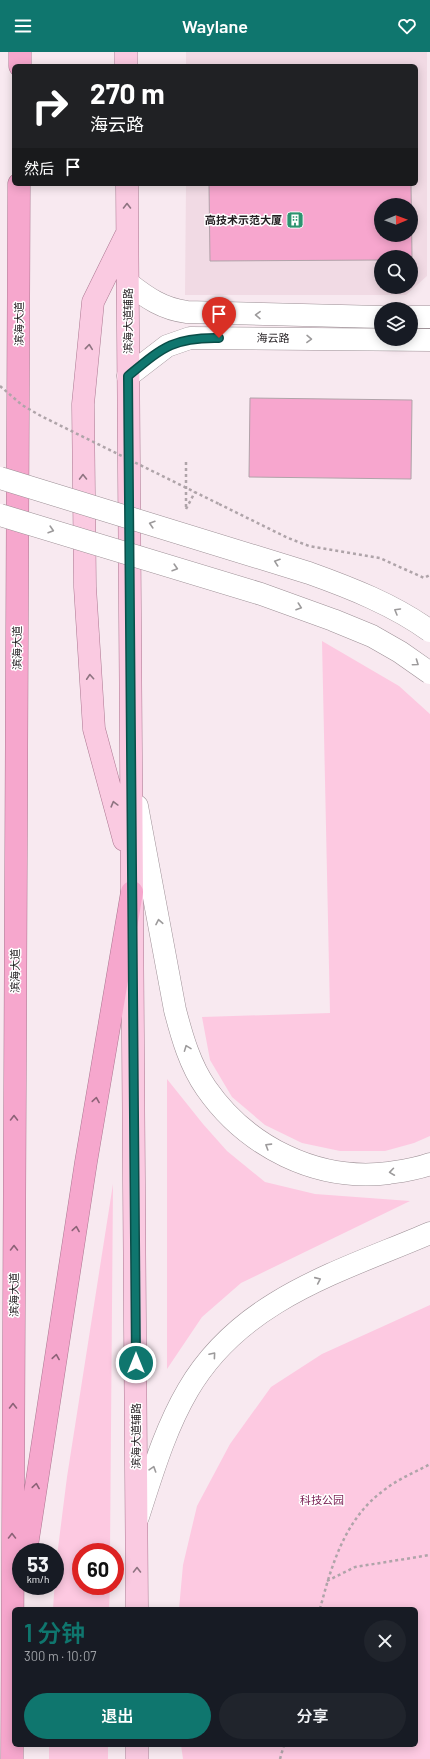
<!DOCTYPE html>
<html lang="zh">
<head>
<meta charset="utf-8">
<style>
  :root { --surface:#171b24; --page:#20242c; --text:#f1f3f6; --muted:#9ea1a6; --accent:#0f766e }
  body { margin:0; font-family:Barlow,"Noto Sans SC",sans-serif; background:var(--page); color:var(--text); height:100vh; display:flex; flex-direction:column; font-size:15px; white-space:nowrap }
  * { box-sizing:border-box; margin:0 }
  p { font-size:13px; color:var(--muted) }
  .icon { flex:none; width:22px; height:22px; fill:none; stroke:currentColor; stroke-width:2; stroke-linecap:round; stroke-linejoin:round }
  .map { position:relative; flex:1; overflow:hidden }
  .drawer { position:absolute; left:12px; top:1555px; width:406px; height:140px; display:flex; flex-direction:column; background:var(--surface); border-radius:6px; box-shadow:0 2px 10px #0003 }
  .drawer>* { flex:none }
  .banner { position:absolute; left:12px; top:12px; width:406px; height:122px; border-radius:6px; box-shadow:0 2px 10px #0003; background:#202124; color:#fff; overflow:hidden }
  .needle { width:26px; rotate:89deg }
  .controls { position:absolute; left:374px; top:146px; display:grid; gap:8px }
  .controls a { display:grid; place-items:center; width:44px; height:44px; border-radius:50%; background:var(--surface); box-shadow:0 2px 10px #0003; font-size:20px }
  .speed { position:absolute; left:12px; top:1491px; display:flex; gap:8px; font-size:20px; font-weight:700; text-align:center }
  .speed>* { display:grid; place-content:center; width:52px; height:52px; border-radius:50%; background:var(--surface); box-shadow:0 2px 10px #0003; line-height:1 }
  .speed small { font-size:10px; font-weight:400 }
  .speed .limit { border:6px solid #d22; background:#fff; color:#111 }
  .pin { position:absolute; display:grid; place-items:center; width:34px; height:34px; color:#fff; margin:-41px -17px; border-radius:50% 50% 50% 0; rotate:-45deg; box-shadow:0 0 4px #0007 }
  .pin .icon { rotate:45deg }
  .me { position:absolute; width:44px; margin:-22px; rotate:0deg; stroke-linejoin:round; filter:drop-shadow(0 0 3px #0008) }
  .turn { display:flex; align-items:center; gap:14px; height:84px; padding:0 12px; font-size:18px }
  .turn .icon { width:52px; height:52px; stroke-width:2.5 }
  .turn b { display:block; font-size:28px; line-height:34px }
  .then { display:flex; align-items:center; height:38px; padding:0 12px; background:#0003; gap:8px; font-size:15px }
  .round { display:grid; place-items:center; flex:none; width:42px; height:42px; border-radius:21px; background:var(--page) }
  .summary { display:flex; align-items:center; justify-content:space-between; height:68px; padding:0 12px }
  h1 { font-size:24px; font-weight:600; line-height:30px; color:var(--accent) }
  .primary-button { display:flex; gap:8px; margin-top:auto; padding:8px 12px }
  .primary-button a { flex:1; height:46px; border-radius:24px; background:var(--accent); color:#fff; font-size:16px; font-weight:600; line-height:46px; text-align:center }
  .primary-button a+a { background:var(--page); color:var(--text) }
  header { display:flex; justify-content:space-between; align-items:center; height:52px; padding:0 12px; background:var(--accent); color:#fff; font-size:18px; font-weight:600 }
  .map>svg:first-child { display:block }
</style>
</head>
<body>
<header><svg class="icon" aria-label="menu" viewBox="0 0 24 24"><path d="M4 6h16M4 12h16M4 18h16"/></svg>Waylane<svg class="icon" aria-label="heart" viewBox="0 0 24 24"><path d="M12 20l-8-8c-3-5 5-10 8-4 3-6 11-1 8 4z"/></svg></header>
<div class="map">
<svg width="430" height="1707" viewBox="0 0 430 1707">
  <rect width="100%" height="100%" fill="#f8e9f0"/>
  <path fill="#f1dae4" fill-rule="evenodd" d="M186,0H427V224L406,243H185L186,132H416V14H186ZM381,153H411V183H381ZM381,205H411V235H381Z"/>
  <path fill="#fdc9e1" d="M322,589L399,634L430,662V1084L414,1091L385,1099H340L302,1091L265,1073L232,1045L210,1008L202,965L330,961Z
    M167,1027L203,1072L227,1099L265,1130L315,1142L410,1149L241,1231L202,1265L167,1317Z
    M113,1132L110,1500H81V1534H110L109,1557H53L56,1512L67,1425Z
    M430,1253V1707H183L181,1693H416V1557H179L183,1513L197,1454L230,1392L271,1335L322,1302Z
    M49,1693H108V1707H49Z"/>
  <path fill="#f7a6ce" stroke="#b0a3a9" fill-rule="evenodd" d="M209,132H411L412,205H381V208L210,209ZM381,153H411V183H381Z
    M250,346L412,348L411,427L249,425Z"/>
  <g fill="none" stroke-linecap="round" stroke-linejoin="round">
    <g stroke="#9c8f95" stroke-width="23">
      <path id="secondary" d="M128,231C147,246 163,257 187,260L381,265
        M411,265H430
        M128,324L167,294L190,286L430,288
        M137,754L175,958C182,985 190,1013 206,1036C247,1095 317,1130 389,1121C402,1119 417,1117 430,1112
        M138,1465C152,1422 165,1377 188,1338C241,1247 339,1220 430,1181"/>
    </g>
    <g stroke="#ac7791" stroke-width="23">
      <path id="primary" d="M126,0V14
        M127,132L137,1557
        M124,788L94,677L85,535L83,352L93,250L125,185
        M137,1707V1693"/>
    </g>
    <g stroke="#ac7791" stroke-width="23">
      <path id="highway" d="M20,14V0
        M26,1500L86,1110L132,840
        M12,1707L19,132"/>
    </g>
    <path stroke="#afa4a9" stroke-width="2.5" stroke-dasharray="3 3" stroke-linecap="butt" d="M186,410V458
      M219,452L288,486L309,494L380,506L424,526L430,523
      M186,457L195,440
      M327,1529L355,1515L430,1503
      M320,1557C332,1511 346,1464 387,1436C400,1426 416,1420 430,1412
      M280,1707L284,1693"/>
    <use href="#secondary" stroke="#fff" stroke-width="22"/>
    <use href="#primary" stroke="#facae1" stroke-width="22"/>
    <use href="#highway" stroke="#f6a7cd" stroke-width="22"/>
    <g stroke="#9c8f95" stroke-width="23" stroke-linecap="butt">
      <path id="secondary-bridge" d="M0,426L309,521C351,536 394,553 430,579
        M0,463L261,542L333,568L372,584L400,600L430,621"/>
    </g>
    <path stroke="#afa4a9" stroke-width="2.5" stroke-dasharray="3 3" stroke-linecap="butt" d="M0,334L22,353L41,364L219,452"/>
    <use href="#secondary-bridge" stroke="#fff" stroke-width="22"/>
  </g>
  <defs><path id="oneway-chevron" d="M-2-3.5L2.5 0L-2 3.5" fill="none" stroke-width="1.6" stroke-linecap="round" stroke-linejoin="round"/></defs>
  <g stroke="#8e7481">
    <use href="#oneway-chevron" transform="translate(127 154) rotate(-90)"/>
    <use href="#oneway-chevron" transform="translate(89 295) rotate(-84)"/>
    <use href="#oneway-chevron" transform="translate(83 425) rotate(-91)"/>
    <use href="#oneway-chevron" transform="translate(90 625) rotate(-94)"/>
    <use href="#oneway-chevron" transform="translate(114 752) rotate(-105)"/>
    <use href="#oneway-chevron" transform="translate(137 1518) rotate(-90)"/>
  </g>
  <g stroke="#9c9a9b">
    <use href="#oneway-chevron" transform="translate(258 263) rotate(-179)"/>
    <use href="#oneway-chevron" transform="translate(309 287) rotate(1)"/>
    <use href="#oneway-chevron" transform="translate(152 472) rotate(-163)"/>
    <use href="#oneway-chevron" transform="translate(51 478) rotate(17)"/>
    <use href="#oneway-chevron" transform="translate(277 510) rotate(-161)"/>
    <use href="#oneway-chevron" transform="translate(175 516) rotate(17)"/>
    <use href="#oneway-chevron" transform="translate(299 555) rotate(19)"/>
    <use href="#oneway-chevron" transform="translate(397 559) rotate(-150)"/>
    <use href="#oneway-chevron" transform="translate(416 611) rotate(35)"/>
    <use href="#oneway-chevron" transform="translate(159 870) rotate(-101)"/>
    <use href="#oneway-chevron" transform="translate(187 996) rotate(-111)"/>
    <use href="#oneway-chevron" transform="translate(268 1094) rotate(-148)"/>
    <use href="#oneway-chevron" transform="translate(392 1120) rotate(172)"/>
    <use href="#oneway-chevron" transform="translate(318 1228) rotate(-24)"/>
    <use href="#oneway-chevron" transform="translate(213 1303) rotate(-50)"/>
    <use href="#oneway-chevron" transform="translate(153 1417) rotate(-72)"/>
  </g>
  <g stroke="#8c6277">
    <use href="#oneway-chevron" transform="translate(96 1048) rotate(-81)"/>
    <use href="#oneway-chevron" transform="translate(14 1066) rotate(-90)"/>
    <use href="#oneway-chevron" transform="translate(76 1177) rotate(-81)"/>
    <use href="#oneway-chevron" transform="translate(14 1196) rotate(-90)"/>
    <use href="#oneway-chevron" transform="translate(56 1305) rotate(-81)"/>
    <use href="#oneway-chevron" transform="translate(13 1354) rotate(-90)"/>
    <use href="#oneway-chevron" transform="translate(36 1434) rotate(-81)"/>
    <use href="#oneway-chevron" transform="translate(12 1484) rotate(-90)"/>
  </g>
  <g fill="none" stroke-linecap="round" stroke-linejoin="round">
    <g stroke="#0a4d48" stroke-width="10">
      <path id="route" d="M136,1311L128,324C162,296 173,285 219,286"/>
    </g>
    <use href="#route" stroke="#0f766e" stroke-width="7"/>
  </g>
  <defs>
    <g id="building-square" transform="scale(0.9)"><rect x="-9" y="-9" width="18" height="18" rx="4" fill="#2d9370" stroke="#fff"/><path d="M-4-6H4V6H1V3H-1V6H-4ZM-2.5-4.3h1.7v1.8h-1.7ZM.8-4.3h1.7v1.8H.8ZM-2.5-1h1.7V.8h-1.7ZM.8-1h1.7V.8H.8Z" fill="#fff"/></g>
  </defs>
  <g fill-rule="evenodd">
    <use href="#building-square" x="295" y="168"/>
  </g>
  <g text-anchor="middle" stroke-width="3" stroke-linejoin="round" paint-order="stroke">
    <g font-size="11" font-weight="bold" fill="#231e21" stroke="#fff" text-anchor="end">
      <text x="282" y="172">高技术示范大厦</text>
    </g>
    <g font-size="11" fill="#231e21" stroke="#fff">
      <text transform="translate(128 269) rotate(-90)" y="4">滨海大道辅路</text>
      <text transform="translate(19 272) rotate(-90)" y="4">滨海大道</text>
      <text transform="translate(273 286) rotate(1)" y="4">海云路</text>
      <text transform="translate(17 596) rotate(-90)" y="4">滨海大道</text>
      <text transform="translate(15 919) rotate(-90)" y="4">滨海大道</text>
      <text transform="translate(14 1243) rotate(-90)" y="4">滨海大道</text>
      <text transform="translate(136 1384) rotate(-90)" y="4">滨海大道辅路</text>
    </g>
    <g font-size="11" fill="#7a1f54" stroke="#fff">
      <text x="322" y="1452">科技公园</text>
    </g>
  </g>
</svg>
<div class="controls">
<a><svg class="needle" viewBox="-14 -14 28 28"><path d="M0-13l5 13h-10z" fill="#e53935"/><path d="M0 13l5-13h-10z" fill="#9ea1a6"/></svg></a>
<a><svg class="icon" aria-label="search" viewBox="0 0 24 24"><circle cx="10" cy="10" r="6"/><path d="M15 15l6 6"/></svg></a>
<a><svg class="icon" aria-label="layers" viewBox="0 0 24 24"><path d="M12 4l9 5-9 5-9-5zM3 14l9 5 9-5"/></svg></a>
</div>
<div class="speed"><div>53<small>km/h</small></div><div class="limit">60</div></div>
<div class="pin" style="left:219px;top:286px;background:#d93025"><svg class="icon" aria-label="arrive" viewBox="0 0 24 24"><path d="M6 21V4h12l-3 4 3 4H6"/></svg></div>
<svg class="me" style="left:136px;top:1311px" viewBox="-20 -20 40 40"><circle r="17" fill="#0f766e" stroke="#fff" stroke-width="3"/><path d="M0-11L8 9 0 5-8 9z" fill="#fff"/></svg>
<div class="banner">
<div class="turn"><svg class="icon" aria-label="right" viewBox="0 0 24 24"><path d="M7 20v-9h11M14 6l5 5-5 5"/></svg><div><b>270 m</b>海云路</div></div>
<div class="then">然后<svg class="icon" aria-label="arrive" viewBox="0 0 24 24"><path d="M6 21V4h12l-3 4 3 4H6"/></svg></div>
</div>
<section class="drawer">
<div class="summary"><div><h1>1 分钟</h1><p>300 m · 10:07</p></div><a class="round"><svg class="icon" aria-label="close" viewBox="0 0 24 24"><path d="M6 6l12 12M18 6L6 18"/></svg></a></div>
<div class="primary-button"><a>退出</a><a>分享</a></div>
</section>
</div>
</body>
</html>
